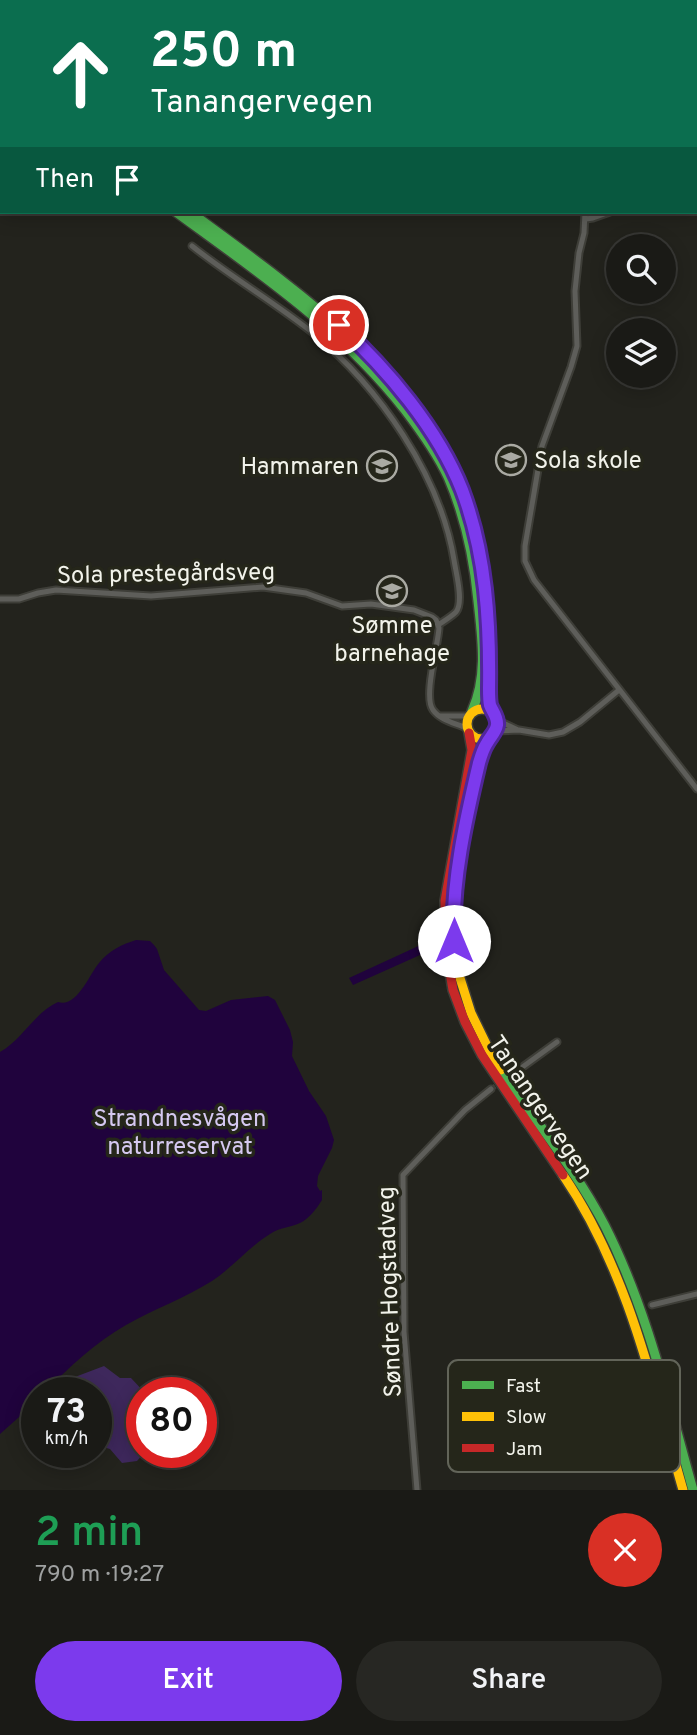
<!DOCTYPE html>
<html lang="en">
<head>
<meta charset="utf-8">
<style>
  :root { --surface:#1a1a16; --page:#272723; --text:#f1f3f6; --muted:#9fa1a1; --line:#383835; --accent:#7c3aed }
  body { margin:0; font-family:Overpass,sans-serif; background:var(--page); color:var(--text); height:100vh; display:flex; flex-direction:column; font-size:26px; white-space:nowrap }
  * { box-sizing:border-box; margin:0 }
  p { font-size:23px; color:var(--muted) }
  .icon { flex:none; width:38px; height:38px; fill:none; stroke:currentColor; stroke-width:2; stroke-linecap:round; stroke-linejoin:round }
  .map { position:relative; height:1490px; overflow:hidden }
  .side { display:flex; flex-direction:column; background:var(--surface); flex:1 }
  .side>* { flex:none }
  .banner { position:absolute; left:0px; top:0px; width:698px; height:214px; box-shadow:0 4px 18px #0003,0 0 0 2px var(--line); background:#0b6e4f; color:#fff; overflow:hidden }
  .buttons { position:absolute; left:606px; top:234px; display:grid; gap:14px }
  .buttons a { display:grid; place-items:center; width:70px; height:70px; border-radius:50%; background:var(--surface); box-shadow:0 4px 18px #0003,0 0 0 2px var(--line); font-size:35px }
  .speed { position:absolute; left:21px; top:1377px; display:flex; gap:14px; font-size:35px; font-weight:700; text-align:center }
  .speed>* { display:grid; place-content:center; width:91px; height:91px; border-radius:50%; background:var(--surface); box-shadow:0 4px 18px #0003,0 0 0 2px var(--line); line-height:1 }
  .speed small { font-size:18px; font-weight:400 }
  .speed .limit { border:10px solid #d22; background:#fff; color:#111 }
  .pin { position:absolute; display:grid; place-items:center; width:60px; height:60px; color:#fff; margin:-30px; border:4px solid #fff; border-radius:50%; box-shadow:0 2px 7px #0007 }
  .me { position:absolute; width:77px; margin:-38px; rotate:0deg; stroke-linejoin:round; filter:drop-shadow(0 0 5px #0008) }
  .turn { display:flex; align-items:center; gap:24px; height:147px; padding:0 35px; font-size:32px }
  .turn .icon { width:91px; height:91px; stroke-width:2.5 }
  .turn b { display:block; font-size:49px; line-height:60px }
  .then { display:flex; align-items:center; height:66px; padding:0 35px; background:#0003; gap:14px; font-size:26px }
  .round { display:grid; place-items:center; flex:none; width:74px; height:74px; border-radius:37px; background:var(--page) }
  .headline { display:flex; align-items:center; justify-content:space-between; height:119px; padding:0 35px }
  h1 { font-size:42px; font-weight:600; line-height:52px; color:#1e9e55 }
  .primary-button { display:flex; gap:14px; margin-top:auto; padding:14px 35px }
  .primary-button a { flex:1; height:80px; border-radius:42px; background:var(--accent); color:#fff; font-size:28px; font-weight:600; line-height:80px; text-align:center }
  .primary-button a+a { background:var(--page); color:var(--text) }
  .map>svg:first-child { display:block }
</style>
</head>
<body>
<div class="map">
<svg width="697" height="1490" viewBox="0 0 697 1490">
  <rect width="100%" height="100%" fill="#23231d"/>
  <path fill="#3e285c" d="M104,1366L120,1378H131L145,1393H142V1452L144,1453L137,1461L122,1463L110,1449L96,1445V1393H60L67,1380Z"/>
  <path fill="#20033d" d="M136,940L150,941L154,945L157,949L164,970L199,1010L206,1011L231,1000L268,996L275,1000L290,1030L293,1042L292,1056L309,1091L326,1116L334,1140L332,1148L318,1176L317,1186L320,1191L322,1190V1200C317,1208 309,1219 300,1223C290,1228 280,1227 270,1234C249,1247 233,1267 212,1281C185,1298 154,1309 126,1325C95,1343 69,1367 44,1393H37V1401L0,1434V1052C23,1039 34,1013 58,1002C77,1008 89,975 99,963C108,951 123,944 136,940Z
    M425,943L429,951L353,985L349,978Z"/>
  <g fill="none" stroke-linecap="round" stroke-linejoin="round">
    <path stroke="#42423c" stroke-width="5" stroke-dasharray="5 2.5" stroke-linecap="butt" d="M491,1089L517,1071"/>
    <g stroke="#3e3e38" stroke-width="9">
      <path id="street" d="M315,0L316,2
        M448,2L457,0
        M613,2V0
        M696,178L697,177
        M585,212L584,233L579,253L575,291L577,346L571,367L542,446L525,546V561L534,580L697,789
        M586,219L593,218L610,212
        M192,246C231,277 274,302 313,333C379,387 440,475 454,560C456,573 464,602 456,612C451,617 444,621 438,625
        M0,599H19L38,593L56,590L151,596L263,587L306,593L342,606L371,604L414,610L432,617L436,620L439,628C438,646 423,697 433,710C440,720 455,723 466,728
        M440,716H468
        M497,720L516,729
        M495,731L519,730L549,735L563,732L580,722L619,690
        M517,1071L557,1042
        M652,1305L697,1294
        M417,1490L404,1332L403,1175L465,1110L491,1089"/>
    </g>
    <g stroke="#3e3e38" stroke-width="12">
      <path id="fast" d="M176,212C258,272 342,329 405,410C421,431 437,453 448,477C465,516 474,559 478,601C482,638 488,676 472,711
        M190,212C249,255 308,298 361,347C373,359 383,371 395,383
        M501,1070C536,1122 576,1170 605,1226C647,1309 668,1401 693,1490"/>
    </g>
    <g stroke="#3e3e38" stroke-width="12">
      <path id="slow" d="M0,52L2,53
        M467 724a15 15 0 1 1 30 0a15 15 0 1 1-30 0Z
        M491,736L482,751L464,835L458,871L455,907V942L460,978L471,1013L488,1048L501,1070
        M563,1175C627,1269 652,1382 683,1490"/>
    </g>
    <g stroke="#3e3e38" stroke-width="12">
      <path id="jam" d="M0,42L2,44
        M395,383C454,447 484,537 489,623C491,654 484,684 494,714
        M469,733L472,750L445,901L446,949L453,990L465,1022L482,1055L563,1175"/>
    </g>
    <use href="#street" stroke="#5e5e5a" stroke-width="5"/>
    <use href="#fast" stroke="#4caf50" stroke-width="9"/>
    <use href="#slow" stroke="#ffc107" stroke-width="9"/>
    <use href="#jam" stroke="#c62828" stroke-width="9"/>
  </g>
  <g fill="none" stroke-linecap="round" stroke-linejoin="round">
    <g stroke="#51269a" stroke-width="18">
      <path id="route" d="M339,325C387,369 438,429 462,490C486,554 490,622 489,689C489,694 489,700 490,705C492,711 498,717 497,725C496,732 490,737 487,743C483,749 481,756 479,763C466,818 451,883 454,941"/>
    </g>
    <use href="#route" stroke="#7c3aed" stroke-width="12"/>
  </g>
  <defs>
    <g id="school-ring" transform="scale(1.575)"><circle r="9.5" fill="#25261a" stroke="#aaaaa3" stroke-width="1.5"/><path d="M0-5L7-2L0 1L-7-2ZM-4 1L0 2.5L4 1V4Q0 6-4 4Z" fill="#aaaaa3"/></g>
  </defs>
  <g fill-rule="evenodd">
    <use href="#school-ring" x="511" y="460"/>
    <use href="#school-ring" x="382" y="466"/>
    <use href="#school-ring" x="392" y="591"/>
  </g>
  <g text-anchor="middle" stroke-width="7" stroke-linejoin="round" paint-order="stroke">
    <g font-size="24" fill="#f2f3eb" stroke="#25261a" text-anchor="start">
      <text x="534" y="468">Sola skole</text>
      <text x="359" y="474" text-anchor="end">Hammaren</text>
      <text x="392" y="633" text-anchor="middle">Sømme<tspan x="392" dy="28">barnehage</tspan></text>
    </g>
    <g font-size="24" fill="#f2f3eb" stroke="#25261a">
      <text transform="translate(166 573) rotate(-1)" y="8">Sola prestegårdsveg</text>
      <text transform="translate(541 1107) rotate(56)" y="8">Tanangervegen</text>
      <text transform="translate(389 1292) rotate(-92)" y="8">Søndre Hogstadveg</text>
    </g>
    <g font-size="24" fill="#d5c8f0" stroke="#25261a">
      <text x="180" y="1126">Strandnesvågen<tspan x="180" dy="28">naturreservat</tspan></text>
    </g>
  </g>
  <rect x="448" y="1360" width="232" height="112" rx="10" fill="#25261a" stroke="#626459" stroke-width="2"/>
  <rect x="462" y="1381" width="32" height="8" fill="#4caf50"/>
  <rect x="462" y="1412" width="32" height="9" fill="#ffc107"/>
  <rect x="462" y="1444" width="32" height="8" fill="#c62828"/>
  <g font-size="19" fill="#f2f3eb">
    <text x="506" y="1392">Fast</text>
    <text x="506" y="1423">Slow</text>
    <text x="506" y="1455">Jam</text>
  </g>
</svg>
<div class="buttons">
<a><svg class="icon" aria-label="search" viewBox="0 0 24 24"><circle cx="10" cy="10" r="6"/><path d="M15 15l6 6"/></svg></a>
<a><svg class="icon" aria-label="layers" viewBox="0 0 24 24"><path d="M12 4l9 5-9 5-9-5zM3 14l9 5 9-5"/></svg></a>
</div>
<div class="speed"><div>73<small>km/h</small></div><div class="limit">80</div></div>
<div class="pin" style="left:339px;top:325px;background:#d93025"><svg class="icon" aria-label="arrive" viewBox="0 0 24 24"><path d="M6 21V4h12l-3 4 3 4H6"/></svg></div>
<svg class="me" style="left:454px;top:941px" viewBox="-20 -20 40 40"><circle r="19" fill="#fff"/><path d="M0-13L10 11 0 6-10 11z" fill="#7c3aed"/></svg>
<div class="banner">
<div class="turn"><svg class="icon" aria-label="ahead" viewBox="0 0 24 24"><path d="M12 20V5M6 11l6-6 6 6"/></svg><div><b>250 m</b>Tanangervegen</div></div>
<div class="then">Then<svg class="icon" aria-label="arrive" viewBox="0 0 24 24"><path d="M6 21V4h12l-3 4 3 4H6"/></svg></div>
</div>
</div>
<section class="side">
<div class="headline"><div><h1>2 min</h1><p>790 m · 19:27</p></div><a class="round" style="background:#d93025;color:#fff"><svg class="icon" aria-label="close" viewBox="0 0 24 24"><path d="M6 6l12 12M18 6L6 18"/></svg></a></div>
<div class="primary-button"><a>Exit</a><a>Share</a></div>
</section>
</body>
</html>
